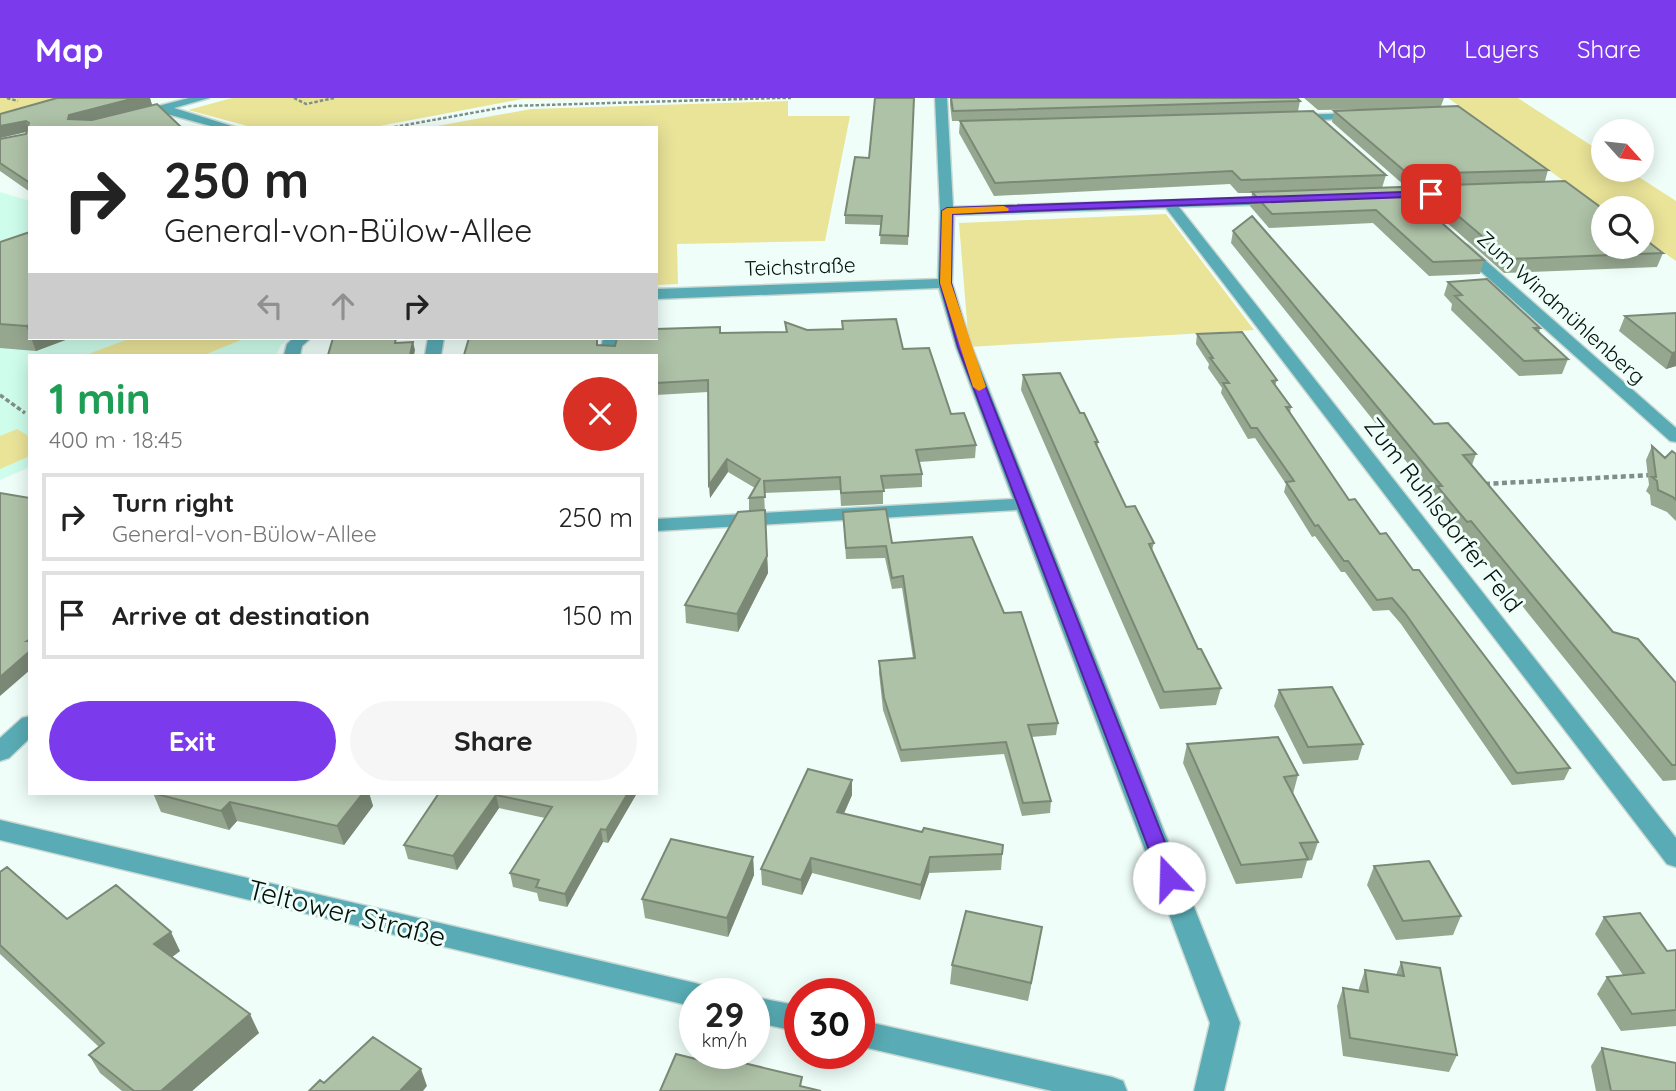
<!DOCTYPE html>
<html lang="en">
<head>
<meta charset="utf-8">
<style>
  :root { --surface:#fff; --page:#f6f6f6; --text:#222; --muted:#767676; --line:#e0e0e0; --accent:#7c3aed }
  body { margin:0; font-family:Quicksand,sans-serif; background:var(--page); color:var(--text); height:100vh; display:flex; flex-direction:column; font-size:26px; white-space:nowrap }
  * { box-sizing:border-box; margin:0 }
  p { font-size:23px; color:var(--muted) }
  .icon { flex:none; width:38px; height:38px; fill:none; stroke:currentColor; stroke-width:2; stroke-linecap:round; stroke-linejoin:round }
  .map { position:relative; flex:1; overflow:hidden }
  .details { position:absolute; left:28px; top:256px; width:630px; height:441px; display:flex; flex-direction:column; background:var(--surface); border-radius:0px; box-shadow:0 4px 18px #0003 }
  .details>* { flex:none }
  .top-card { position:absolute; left:28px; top:28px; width:630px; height:214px; border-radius:0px; box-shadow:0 4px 18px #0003; background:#fff; color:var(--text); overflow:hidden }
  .needle { width:46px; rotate:117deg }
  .controls { position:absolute; left:1591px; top:21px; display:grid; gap:14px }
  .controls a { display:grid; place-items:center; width:63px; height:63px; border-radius:50%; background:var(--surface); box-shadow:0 4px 18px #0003; font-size:35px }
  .speed { position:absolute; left:679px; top:880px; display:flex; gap:14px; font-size:35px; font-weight:700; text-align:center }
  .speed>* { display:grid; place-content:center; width:91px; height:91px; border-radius:50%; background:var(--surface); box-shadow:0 4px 18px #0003; line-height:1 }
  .speed small { font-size:18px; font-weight:400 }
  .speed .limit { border:10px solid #d22; background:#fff; color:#111 }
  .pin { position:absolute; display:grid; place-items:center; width:60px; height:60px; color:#fff; margin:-30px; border-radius:14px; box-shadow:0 4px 10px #0006 }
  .me { position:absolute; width:77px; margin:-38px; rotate:339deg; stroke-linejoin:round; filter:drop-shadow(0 0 5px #0008) }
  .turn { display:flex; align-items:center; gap:24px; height:147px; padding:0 21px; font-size:32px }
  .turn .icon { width:91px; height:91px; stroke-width:2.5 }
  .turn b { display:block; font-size:49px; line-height:60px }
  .lanes { display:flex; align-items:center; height:66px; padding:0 21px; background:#0003; justify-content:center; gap:35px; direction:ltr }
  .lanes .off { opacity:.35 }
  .round { display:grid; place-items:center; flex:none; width:74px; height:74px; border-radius:37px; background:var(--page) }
  .head { display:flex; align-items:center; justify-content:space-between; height:119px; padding:0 21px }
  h1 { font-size:42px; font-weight:800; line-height:52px; color:#1e9e55 }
  .action { display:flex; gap:14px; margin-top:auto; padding:14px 21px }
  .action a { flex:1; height:80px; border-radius:42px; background:var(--accent); color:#fff; font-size:28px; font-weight:800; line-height:80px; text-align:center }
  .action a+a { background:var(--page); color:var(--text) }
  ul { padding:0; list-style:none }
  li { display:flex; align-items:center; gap:21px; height:88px; margin:0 14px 10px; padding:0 7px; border:4px solid var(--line); border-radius:0px }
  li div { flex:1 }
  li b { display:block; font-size:26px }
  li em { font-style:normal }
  header { display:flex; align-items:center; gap:42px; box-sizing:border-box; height:98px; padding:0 35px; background:var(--accent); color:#fff }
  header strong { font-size:33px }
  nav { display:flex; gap:38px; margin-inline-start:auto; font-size:24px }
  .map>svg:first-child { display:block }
</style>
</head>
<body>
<header>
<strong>Map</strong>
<nav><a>Map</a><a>Layers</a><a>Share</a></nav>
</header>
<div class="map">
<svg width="1676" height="993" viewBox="0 0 1676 993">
  <rect width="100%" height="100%" fill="#effef9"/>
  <path fill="#cefdec" d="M0,94L30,103V240H290L281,247L276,257H30V369L0,382Z"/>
  <path fill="#eae499" d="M0,0H76L0,19Z
    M232,0H658L522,1L369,30H255L188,12Z
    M1448,0H1518L1603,55V72H1628L1676,103V163L1642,139V110L1603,111Z
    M788,3V18H850L825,143L677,146L678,186L656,187V30H426L531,11Z
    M1166,116L1254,232L969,249L959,125Z
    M131,240H246L204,257H86Z
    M17,331L30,339V358L0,371V338Z"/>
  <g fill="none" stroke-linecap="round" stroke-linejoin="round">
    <g stroke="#c9d8d3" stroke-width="3">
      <path id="minor" d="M189,0H209L174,10L238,30H218L160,14L95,30H73Z
        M935,0H947L953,109L1282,99L1284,102L1277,106L1179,109L1676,740V769L1667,766L1166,110L954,117L952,185L972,249L1240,925L1224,993H1194L1210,925L1017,412L656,433V421L1013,401L956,249L939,190L656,201V191L938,181L940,113Z
        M1360,15L1364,16V20L1295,23L1289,20L1295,17Z
        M1449,91L1456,95L1454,98L1383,102L1376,98L1383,94Z
        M1463,146L1468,147L1676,330V344L1670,343L1458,153L1456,150Z
        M293,240H311L302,248L300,257H284L287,246Z
        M428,240H444L441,257H425Z
        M603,240H619L616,257H600Z
        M30,618V640L9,660L0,663V640L22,620Z
        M0,722L695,885L705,888L709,896H695V909L0,742Z
        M754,899L800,908V934L754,924Z
        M859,922L1112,979L1123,983L1127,993H1052L859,948Z"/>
    </g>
    <path stroke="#808e89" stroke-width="2.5" stroke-dasharray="3.5 2" stroke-linecap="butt" d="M7,0L18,3
      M294,0L306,6L334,0
      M777,0H791
      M389,30L510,8L777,0"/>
    <path stroke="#808e89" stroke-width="3.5" stroke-dasharray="4.5 2.5" stroke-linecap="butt" d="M0,297L25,315"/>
    <path stroke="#808e89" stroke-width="4.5" stroke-dasharray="5 3.5" stroke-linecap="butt" d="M1485,386L1651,377"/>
    <use href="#minor" fill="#59acb5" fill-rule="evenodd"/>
  </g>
  <path fill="#96a790" d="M57,0H150L152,7L30,30V94L0,73V41L26,36L27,34L0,40V16Z
    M914,0L908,147L880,146L881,127L845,126V117L869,60Z
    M950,0H1297L1300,3L1298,13L1386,77L1382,90L1401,89L1484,162L1480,176L1429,178L1373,125L1269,130L1250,108L1252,95H1238L1230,86L994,98L959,35L960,23H968H952L950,7Z
    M1304,0H1444L1441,8L1548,72L1545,83L1663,155L1657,169L1504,175L1420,101L1423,88L1437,87L1405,88L1332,24L1334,13L1387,11L1318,12Z
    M1233,133L1434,326L1476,356L1472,367L1613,534L1676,585V682L1663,683L1466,438H1462L1433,403L1434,398L1231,145Z
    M30,134V240H68V241L36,253L0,250V144Z
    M1448,184L1540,230L1539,235L1568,261L1562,276L1519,278L1451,212L1452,206L1444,197Z
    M1676,215V268L1666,271L1619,233L1625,218Z
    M842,223L903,251L951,316L976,347L975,360L919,364L922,376V389L883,391V406L841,408L840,392L764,395L768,475L738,534L686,525L685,507L749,413V400L755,390L728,374L710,400L708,294L656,297V257L599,247L615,248L720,235L786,234L785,224L807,232L842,231Z
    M1197,236L1277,282L1275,288L1291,309L1290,315L1349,402L1413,472L1570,670L1564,682L1512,687L1401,526L1389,512L1373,513L1345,474H1341L1315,438L1312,439L1284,394L1286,386L1255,340L1248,341L1221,295L1222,290L1208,270L1209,266L1196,246Z
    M1023,277L1080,315L1098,344L1097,350L1126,409L1154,445L1152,452L1198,551L1221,590L1216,607L1160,611L1021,292Z
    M1652,348L1665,360L1676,356V423L1667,414L1651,407L1650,397L1646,393L1649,387L1646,362Z
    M843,414L1004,515L1058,625L1056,637L1031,639L1051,703L1050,715L1022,718L1004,656L901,664L883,612L879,575V563L913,560L902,490L892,491L885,460L846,461Z
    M1279,592L1363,646L1358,662L1303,666L1274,608Z
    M1187,646L1298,677L1293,696L1318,744L1312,762L1307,763L1302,780L1236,786L1183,665Z
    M153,695H369L373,708L344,747L237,723L229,732L161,714Z
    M439,695H637L608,745L603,744L567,809L539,803L537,795L513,789L510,775L545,720L499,710L457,772L408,761L404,747Z
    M852,697L844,716L922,734L1003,747L1001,772L929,775L920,802L812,775L802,797L762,787L761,771Z
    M753,759L754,777L728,839L645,820L642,801Z
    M1374,768L1461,818L1453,837L1396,842L1367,787Z
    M0,774L67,821L180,853L172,859L259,935L192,993H122L100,975L89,957L99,949L0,856Z
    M1604,819L1667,853L1676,852V928L1621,933L1597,896L1607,879L1623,877L1595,836Z
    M1042,829L1028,903L950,886L952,867Z
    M1401,864L1457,957L1449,974L1343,958L1337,908L1343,890L1359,892V890L1365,872L1396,877Z
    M1602,950L1676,993H1596L1591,968Z"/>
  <path fill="#7a8875" d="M135,0H150L152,7L72,27L68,21L69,17Z
    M26,23L29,33L0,40V28Z
    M30,227V237L26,228Z
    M31,240H68V241L36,253Z
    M413,244L415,252L414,257H410Z
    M1676,254V268L1666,271L1672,255Z
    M727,361L728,374L710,400L709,387Z
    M767,458L768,475L738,534L737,516Z
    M30,553V572L0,598V579Z
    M852,682V697L837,730V714Z
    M363,695H369L373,708L344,747L337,728Z
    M628,695H637L608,745L606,732Z
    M496,697L499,710L457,772L453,758Z
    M230,704L237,723L229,732L221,713Z
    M601,731L603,744L567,809L565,796Z
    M753,759L754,777L728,839L727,820Z
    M930,759L929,775L920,802L921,787Z
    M811,760L812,775L802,797L801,782Z
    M1042,829L1039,847L1028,903L1031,885Z
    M171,834L180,853L164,865L154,846Z
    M250,916L259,935L192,993H161Z
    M421,971L427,988L423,993H400Z"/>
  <path fill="#aec2a7" stroke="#7a8875" stroke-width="2" d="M57,0H135L69,17L68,21L92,22L157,6L182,30H30V85L0,65V41L26,36L29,25L26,23L0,28V16Z
    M875,0H914L908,138L880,137L882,118L845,117L855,59L869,60Z
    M951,0H1297L1300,3L953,13Z
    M1458,8L1548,72L1408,76L1334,13Z
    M1313,13L1386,77L1241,82L1232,73L995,85L960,23Z
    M1565,83L1603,111V149H1642V139L1663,155L1509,161L1423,88Z
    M1401,89L1484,162L1433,164L1376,112L1272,116L1252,94Z
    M1252,118L1434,326L1448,325L1476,356L1463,357L1613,534L1638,541L1676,585V667H1672L1471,423L1467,424L1437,388H1442L1233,133Z
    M30,134V227L26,228L0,226V144Z
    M1487,181L1540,230H1534L1568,261L1524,263L1455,198L1462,197L1448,184Z
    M1676,215V254L1672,255L1625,218Z
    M896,221L903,251L929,250L951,316L964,315L976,347L916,352L922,376L881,378L884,393L841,395L840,379L764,383L765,399L749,400L760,381L727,361L709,387L708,282L656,285V257H464L469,240H597V247L615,248L617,240H656V231L720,229V235L787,234L785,224L807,232L843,231L842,223Z
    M1242,234L1277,282L1272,283L1291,309H1286L1349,402L1355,401L1380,436L1386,435L1413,472H1419L1570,670L1517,675L1405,515L1392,500L1377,502L1348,463H1344L1318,427L1315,428L1286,384L1294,383L1257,330H1251L1223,285H1229L1210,260H1213L1197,236Z
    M333,240H396L395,245L413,244L410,257H328Z
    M1060,275L1080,315H1084L1098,344H1095L1126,409L1135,408L1154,445L1149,446L1198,551H1201L1221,590L1164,594L1023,277Z
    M1652,348L1665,360L1672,353L1676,356V402L1673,399L1658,392L1657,383L1652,379H1656Z
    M0,395L30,400V541L27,543H30V553L0,579Z
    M886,411L892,445L972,439L1004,515L1021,514L1058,625L1028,627L1051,703L1023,705L1006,644L901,652L884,600L879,563L915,560L903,478L892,480L886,448L846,450L843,414Z
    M765,412L767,458L737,516L685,507L738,414Z
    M1332,589L1363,646L1308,649L1279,592Z
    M1278,639L1298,677L1284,679L1318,744L1300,745L1308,761L1241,767L1187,646Z
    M808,671L852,682L837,714L922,734L924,730L1003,747L1002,756L930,759L921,787L811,760L801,782L761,771Z
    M153,695H363L337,728L230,704L221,713Z
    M439,695H628L606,732L601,731L565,796L536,789L539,782L510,775L552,709L496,697L453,758L404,747Z
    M671,741L753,759L727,820L642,801Z
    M1429,763L1461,818L1403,823L1374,768Z
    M7,769L67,821L116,787L171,834L154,846L250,916L161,993H134L89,957L104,945L0,847V774Z
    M966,813L1042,829L1031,885L952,867Z
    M1640,815L1667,853L1676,852V912L1632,916L1607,879L1644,875L1604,819Z
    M1401,864L1440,870L1457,957L1350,940L1343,890L1368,894L1365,872L1404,878Z
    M373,939L421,971L400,993H309L320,982L324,985Z
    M1602,950L1676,965V993H1611Z
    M676,956L728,969L731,962L802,979L800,988L821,993H660Z"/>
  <path fill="#7c3aed" stroke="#51269a" stroke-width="2" d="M1431,93L1436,96L1434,98L952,116L951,185L970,249L1179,780L1176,786L1169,788L1162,786L958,249L940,185L942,113L947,110Z"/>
  <path fill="#f59e0b" d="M1004,108L1009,111L1008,113L952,116L951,185L986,289L979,293L973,289L940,185L942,113L947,110Z"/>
  <g text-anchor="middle" stroke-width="6" stroke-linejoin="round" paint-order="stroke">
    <g font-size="21" fill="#04110c" stroke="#effef9">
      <text transform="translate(800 169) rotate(-2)" y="7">Teichstraße</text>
      <text transform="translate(1561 210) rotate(42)" y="7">Zum Windmühlenberg</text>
    </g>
    <g font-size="24" fill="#04110c" stroke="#effef9">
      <text transform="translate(1443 417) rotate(52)" y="8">Zum Ruhlsdorfer Feld</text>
    </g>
    <g font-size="28" fill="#04110c" stroke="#effef9">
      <text transform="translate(347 815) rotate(14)" y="10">Teltower Straße</text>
    </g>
  </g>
</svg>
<div class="controls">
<a><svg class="needle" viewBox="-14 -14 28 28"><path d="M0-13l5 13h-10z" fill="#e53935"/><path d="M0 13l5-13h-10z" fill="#767676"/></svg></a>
<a><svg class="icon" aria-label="search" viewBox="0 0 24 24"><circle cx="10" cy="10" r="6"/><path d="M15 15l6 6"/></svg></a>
</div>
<div class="speed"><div>29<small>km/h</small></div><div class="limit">30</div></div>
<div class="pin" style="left:1431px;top:96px;background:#d93025"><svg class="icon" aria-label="arrive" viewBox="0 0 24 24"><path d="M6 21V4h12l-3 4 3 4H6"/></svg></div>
<svg class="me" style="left:1169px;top:780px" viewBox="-20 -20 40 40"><circle r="19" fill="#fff"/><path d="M0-13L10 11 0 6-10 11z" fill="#7c3aed"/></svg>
<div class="top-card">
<div class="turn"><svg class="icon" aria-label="right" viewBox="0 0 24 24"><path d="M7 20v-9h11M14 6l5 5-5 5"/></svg><div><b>250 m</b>General-von-Bülow-Allee</div></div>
<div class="lanes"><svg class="icon off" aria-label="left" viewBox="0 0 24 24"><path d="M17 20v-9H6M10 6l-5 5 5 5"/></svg><svg class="icon off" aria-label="ahead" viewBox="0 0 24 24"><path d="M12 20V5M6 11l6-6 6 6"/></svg><svg class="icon" aria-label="right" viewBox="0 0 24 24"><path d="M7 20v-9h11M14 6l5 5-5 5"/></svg></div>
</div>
<section class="details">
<div class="head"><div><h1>1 min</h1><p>400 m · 18:45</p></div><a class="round" style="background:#d93025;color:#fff"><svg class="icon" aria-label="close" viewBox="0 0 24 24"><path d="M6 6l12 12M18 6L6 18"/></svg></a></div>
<ul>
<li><svg class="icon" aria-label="right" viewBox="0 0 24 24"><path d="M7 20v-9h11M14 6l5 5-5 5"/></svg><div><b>Turn right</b><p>General-von-Bülow-Allee</p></div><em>250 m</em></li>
<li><svg class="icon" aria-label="arrive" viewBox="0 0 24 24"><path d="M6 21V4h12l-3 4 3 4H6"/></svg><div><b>Arrive at destination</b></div><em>150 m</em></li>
</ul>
<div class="action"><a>Exit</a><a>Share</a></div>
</section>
</div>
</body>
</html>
